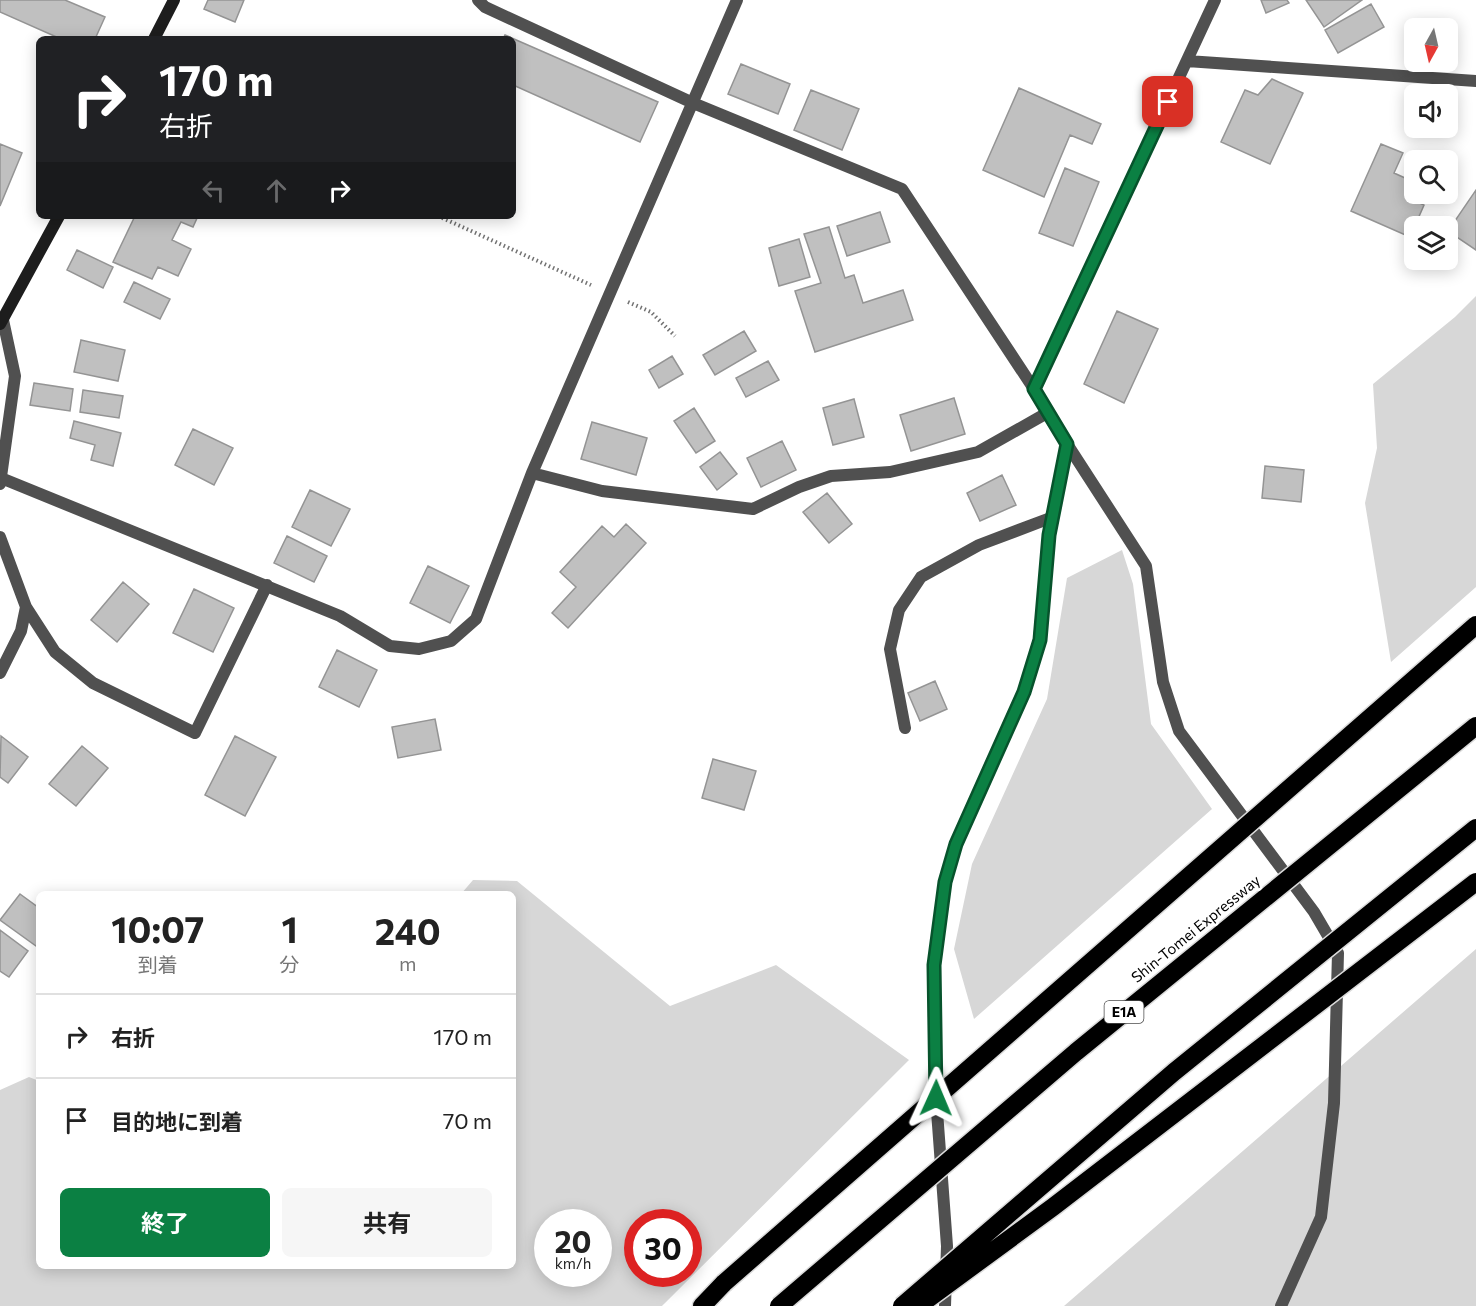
<!DOCTYPE html>
<html lang="ja">
<head>
<meta charset="utf-8">
<style>
  :root { --surface:#fff; --page:#f6f6f6; --text:#222; --muted:#767676; --line:#e0e0e0; --accent:#0b8043 }
  body { margin:0; font-family:Commissioner,"Noto Sans JP",sans-serif; background:var(--page); color:var(--text); height:100vh; display:flex; flex-direction:column; font-size:22px; white-space:nowrap }
  * { box-sizing:border-box; margin:0 }
  p { font-size:20px; color:var(--muted) }
  .icon { flex:none; width:33px; height:33px; fill:none; stroke:currentColor; stroke-width:2; stroke-linecap:round; stroke-linejoin:round }
  .map { position:relative; flex:1; overflow:hidden }
  .details { position:absolute; left:36px; top:891px; width:480px; height:378px; display:flex; flex-direction:column; background:var(--surface); border-radius:9px; box-shadow:0 3px 15px #0003 }
  .details>* { flex:none }
  .hud { position:absolute; left:36px; top:36px; width:480px; height:183px; border-radius:9px; box-shadow:0 3px 15px #0003; background:#202124; color:#fff; overflow:hidden }
  .needle { width:39px; rotate:188deg }
  .buttons { position:absolute; left:1404px; top:18px; display:grid; gap:12px }
  .buttons a { display:grid; place-items:center; width:54px; height:54px; border-radius:9px; background:var(--surface); box-shadow:0 3px 15px #0003; font-size:30px }
  .speed { position:absolute; left:534px; top:1209px; display:flex; gap:12px; font-size:30px; font-weight:700; text-align:center }
  .speed>* { display:grid; place-content:center; width:78px; height:78px; border-radius:50%; background:var(--surface); box-shadow:0 3px 15px #0003; line-height:1 }
  .speed small { font-size:15px; font-weight:400 }
  .speed .limit { border:9px solid #d22; background:#fff; color:#111 }
  .pin { position:absolute; display:grid; place-items:center; width:51px; height:51px; color:#fff; margin:-26px; border-radius:12px; box-shadow:0 3px 9px #0006 }
  .me { position:absolute; width:66px; margin:-33px; rotate:1deg; stroke-linejoin:round; filter:drop-shadow(0 0 4px #0008) }
  .turn { display:flex; align-items:center; gap:21px; height:126px; padding:0 24px; font-size:27px }
  .turn .icon { width:78px; height:78px; stroke-width:2.5 }
  .turn b { display:block; font-size:42px; line-height:51px }
  .lanes { display:flex; align-items:center; height:57px; padding:0 24px; background:#0003; justify-content:center; gap:30px; direction:ltr }
  .lanes .off { opacity:.35 }
  .eta { display:flex; justify-content:space-evenly; align-items:center; height:102px; text-align:center }
  .eta b { font-size:36px; font-weight:700; line-height:42px }
  .action { display:flex; gap:12px; margin-top:auto; padding:12px 24px }
  .action a { flex:1; height:69px; border-radius:9px; background:var(--accent); color:#fff; font-size:24px; font-weight:700; line-height:69px; text-align:center }
  .action a+a { background:var(--page); color:var(--text) }
  ul { padding:0; list-style:none }
  li { display:flex; align-items:center; gap:18px; height:84px; padding:0 24px; border-top:2px solid var(--line) }
  li div { flex:1 }
  li b { display:block; font-size:22px }
  li em { font-style:normal }
  .map>svg:first-child { display:block }
</style>
</head>
<body>
<div class="map">
<svg width="1476" height="1306" viewBox="0 0 1476 1306">
  <rect width="100%" height="100%" fill="#fff"/>
  <path fill="#d7d7d7" fill-rule="evenodd" d="M1476,296V587L1391,662L1365,503L1377,448L1373,384L1455,317Z
    M1122,550L1133,584L1151,724L1212,809L974,1019L954,949L972,864L1047,699L1067,578Z
    M473,880L517,881L670,1006L776,965L909,1060L662,1306H0V1090L29,1077L39,1081V1266H513V894H461ZM548,1222H598V1274H548ZM638,1222H688V1274H638Z
    M1476,949V1306H1064Z"/>
  <path fill="#c0c0c0" stroke="#949494" stroke-width="1.5" d="M0,0H65L105,17L95,39H61L0,12Z
    M208,0H244L235,22L204,9Z
    M1261,0H1287L1289,3L1266,13Z
    M1306,0H1362L1324,27Z
    M1371,4L1384,27L1338,53L1325,30Z
    M505,35L658,102L640,142L513,85V39H503Z
    M741,64L790,84L778,114L728,94Z
    M1272,79L1303,93L1270,164L1221,142L1245,90L1258,95Z
    M1019,88L1101,124L1092,144L1070,135L1044,197L983,170Z
    M811,90L859,109L842,150L794,130Z
    M0,144L22,153L0,206Z
    M1381,144L1403,153L1394,173L1414,182L1411,199L1424,205L1410,237L1351,211Z
    M1065,168L1099,182L1073,246L1039,233Z
    M1476,190V250L1448,231Z
    M880,212L890,242L847,256L837,226Z
    M135,216H198L193,227L181,222L172,240L191,249L178,276L158,267L152,279L113,262Z
    M829,227L845,278L854,275L863,303L903,290L913,320L815,352L795,291L821,283L804,234Z
    M799,239L810,277L779,286L769,248Z
    M77,250L113,267L103,288L67,270Z
    M134,282L170,299L160,319L124,302Z
    M1117,311L1158,329L1124,403L1084,384Z
    M744,331L756,351L715,375L703,355Z
    M81,340L125,350L118,381L74,372Z
    M672,356L683,374L659,388L649,370Z
    M768,361L779,380L746,397L736,378Z
    M34,383L73,389L70,411L30,405Z
    M83,390L123,396L119,418L80,412Z
    M954,398L965,434L911,451L900,415Z
    M854,399L864,437L833,445L823,408Z
    M694,408L715,441L696,453L674,421Z
    M74,421L121,433L113,466L91,460L95,445L70,438Z
    M592,422L647,438L636,475L581,459Z
    M193,429L233,448L214,485L175,465Z
    M782,441L796,470L761,487L747,458Z
    M720,452L737,474L717,490L700,467Z
    M1265,466L1304,470L1301,502L1262,498Z
    M1002,475L1016,505L980,521L967,493Z
    M310,490L350,509L331,546L292,527Z
    M827,493L852,524L829,543L803,512Z
    M626,524L646,543L568,628L552,613L576,587L560,572L602,526L614,537Z
    M287,536L327,556L314,582L274,563Z
    M428,566L469,586L450,623L410,603Z
    M123,582L149,604L117,642L91,620Z
    M194,589L234,608L213,652L173,633Z
    M337,650L377,670L359,707L319,687Z
    M935,681L947,709L920,721L908,693Z
    M435,719L441,750L398,758L392,727Z
    M1,736L28,757L8,783L0,777Z
    M235,736L276,757L245,816L205,795Z
    M82,746L108,768L76,806L49,784Z
    M713,759L756,771L744,810L702,798Z
    M20,894L39,908V942L36,946L0,920Z
    M0,930L28,951L9,977L0,971Z"/>
  <g fill="none" stroke-linecap="round" stroke-linejoin="round">
    <g stroke="#dbdbdb" stroke-width="21">
      <path id="highway" d="M702,1306L724,1283"/>
    </g>
    <path stroke="#727272" stroke-width="4" stroke-dasharray="1.5 3" stroke-linecap="butt" d="M438,216L591,285
      M628,302L651,312L675,336"/>
    <path stroke="#505050" stroke-width="12" d="M478,0L485,7L693,103L902,189L1034,389L1047,413L1146,566L1163,682L1179,731L1314,912L1338,953L1334,1103L1321,1217L1281,1306
      M1187,61L1476,81
      M1034,389L1215,0
      M532,473L602,491L753,509L799,487L831,476L890,472L978,452L1047,413
      M1,478L340,616L390,646L419,649L451,641L476,619L532,473L737,0
      M0,484L15,376L3,320
      M0,537L26,607L21,631L0,673
      M26,607L55,652L93,683L195,733L267,585
      M905,728L890,649L899,610L921,577L979,545L1053,517
      M945,1306L947,1246L936,1098L934,965L945,882L955,845L1024,692L1039,640L1049,535L1067,444"/>
    <path stroke="#1d1d1d" stroke-width="12" d="M154,39L174,0
      M0,324L59,216"/>
    <use href="#highway" stroke="#000" stroke-width="18"/>
    <g stroke="#dbdbdb" stroke-width="21" stroke-linecap="butt">
      <path id="highway-bridge" d="M724,1283L1476,625
        M921,1304L1053,1207L1476,882
        M779,1306L1076,1052L1476,726
        M902,1306L1174,1072L1476,828"/>
    </g>
    <use href="#highway-bridge" stroke="#000" stroke-width="18"/>
  </g>
  <g fill="none" stroke-linecap="round" stroke-linejoin="round">
    <g stroke="#07532c" stroke-width="15">
      <path id="route" d="M936,1098L934,965L945,882L956,844L1024,692L1040,640L1049,535L1067,444L1034,389L1168,102"/>
    </g>
    <use href="#route" stroke="#0b8043" stroke-width="10"/>
  </g>
  <g text-anchor="middle" stroke-width="5" stroke-linejoin="round" paint-order="stroke">
    <rect fill="#fff" stroke="#4c4c4c" stroke-width="1.5" x="1104.5" y="1001" width="39" height="22" rx="4.5"/>
    <g font-size="14" font-weight="bold" fill="#000">
      <text x="1124" y="1017">E1A</text>
    </g>
    <g font-size="15" fill="#000" stroke="#fff">
      <text transform="translate(1196 929) rotate(-39)" y="5">Shin-Tomei Expressway</text>
    </g>
  </g>
</svg>
<div class="buttons">
<a><svg class="needle" viewBox="-14 -14 28 28"><path d="M0-13l5 13h-10z" fill="#e53935"/><path d="M0 13l5-13h-10z" fill="#767676"/></svg></a>
<a><svg class="icon" aria-label="sound" viewBox="0 0 24 24"><path d="M4 9h4l5-4v14l-5-4H4zM17 9q2 3 0 6"/></svg></a>
<a><svg class="icon" aria-label="search" viewBox="0 0 24 24"><circle cx="10" cy="10" r="6"/><path d="M15 15l6 6"/></svg></a>
<a><svg class="icon" aria-label="layers" viewBox="0 0 24 24"><path d="M12 4l9 5-9 5-9-5zM3 14l9 5 9-5"/></svg></a>
</div>
<div class="speed"><div>20<small>km/h</small></div><div class="limit">30</div></div>
<div class="pin" style="left:1168px;top:102px;background:#d93025"><svg class="icon" aria-label="arrive" viewBox="0 0 24 24"><path d="M6 21V4h12l-3 4 3 4H6"/></svg></div>
<svg class="me" style="left:936px;top:1098px" viewBox="-20 -20 40 40"><path d="M0-17L14 15 0 8-14 15z" fill="#0b8043" stroke="#fff" stroke-width="4"/></svg>
<div class="hud">
<div class="turn"><svg class="icon" aria-label="right" viewBox="0 0 24 24"><path d="M7 20v-9h11M14 6l5 5-5 5"/></svg><div><b>170 m</b>右折</div></div>
<div class="lanes"><svg class="icon off" aria-label="left" viewBox="0 0 24 24"><path d="M17 20v-9H6M10 6l-5 5 5 5"/></svg><svg class="icon off" aria-label="ahead" viewBox="0 0 24 24"><path d="M12 20V5M6 11l6-6 6 6"/></svg><svg class="icon" aria-label="right" viewBox="0 0 24 24"><path d="M7 20v-9h11M14 6l5 5-5 5"/></svg></div>
</div>
<section class="details">
<div class="eta">
<div><b>10:07</b><p>到着</p></div>
<div><b>1</b><p>分</p></div>
<div><b>240</b><p>m</p></div>
</div>
<ul>
<li><svg class="icon" aria-label="right" viewBox="0 0 24 24"><path d="M7 20v-9h11M14 6l5 5-5 5"/></svg><div><b>右折</b></div><em>170 m</em></li>
<li><svg class="icon" aria-label="arrive" viewBox="0 0 24 24"><path d="M6 21V4h12l-3 4 3 4H6"/></svg><div><b>目的地に到着</b></div><em>70 m</em></li>
</ul>
<div class="action"><a>終了</a><a>共有</a></div>
</section>
</div>
</body>
</html>
